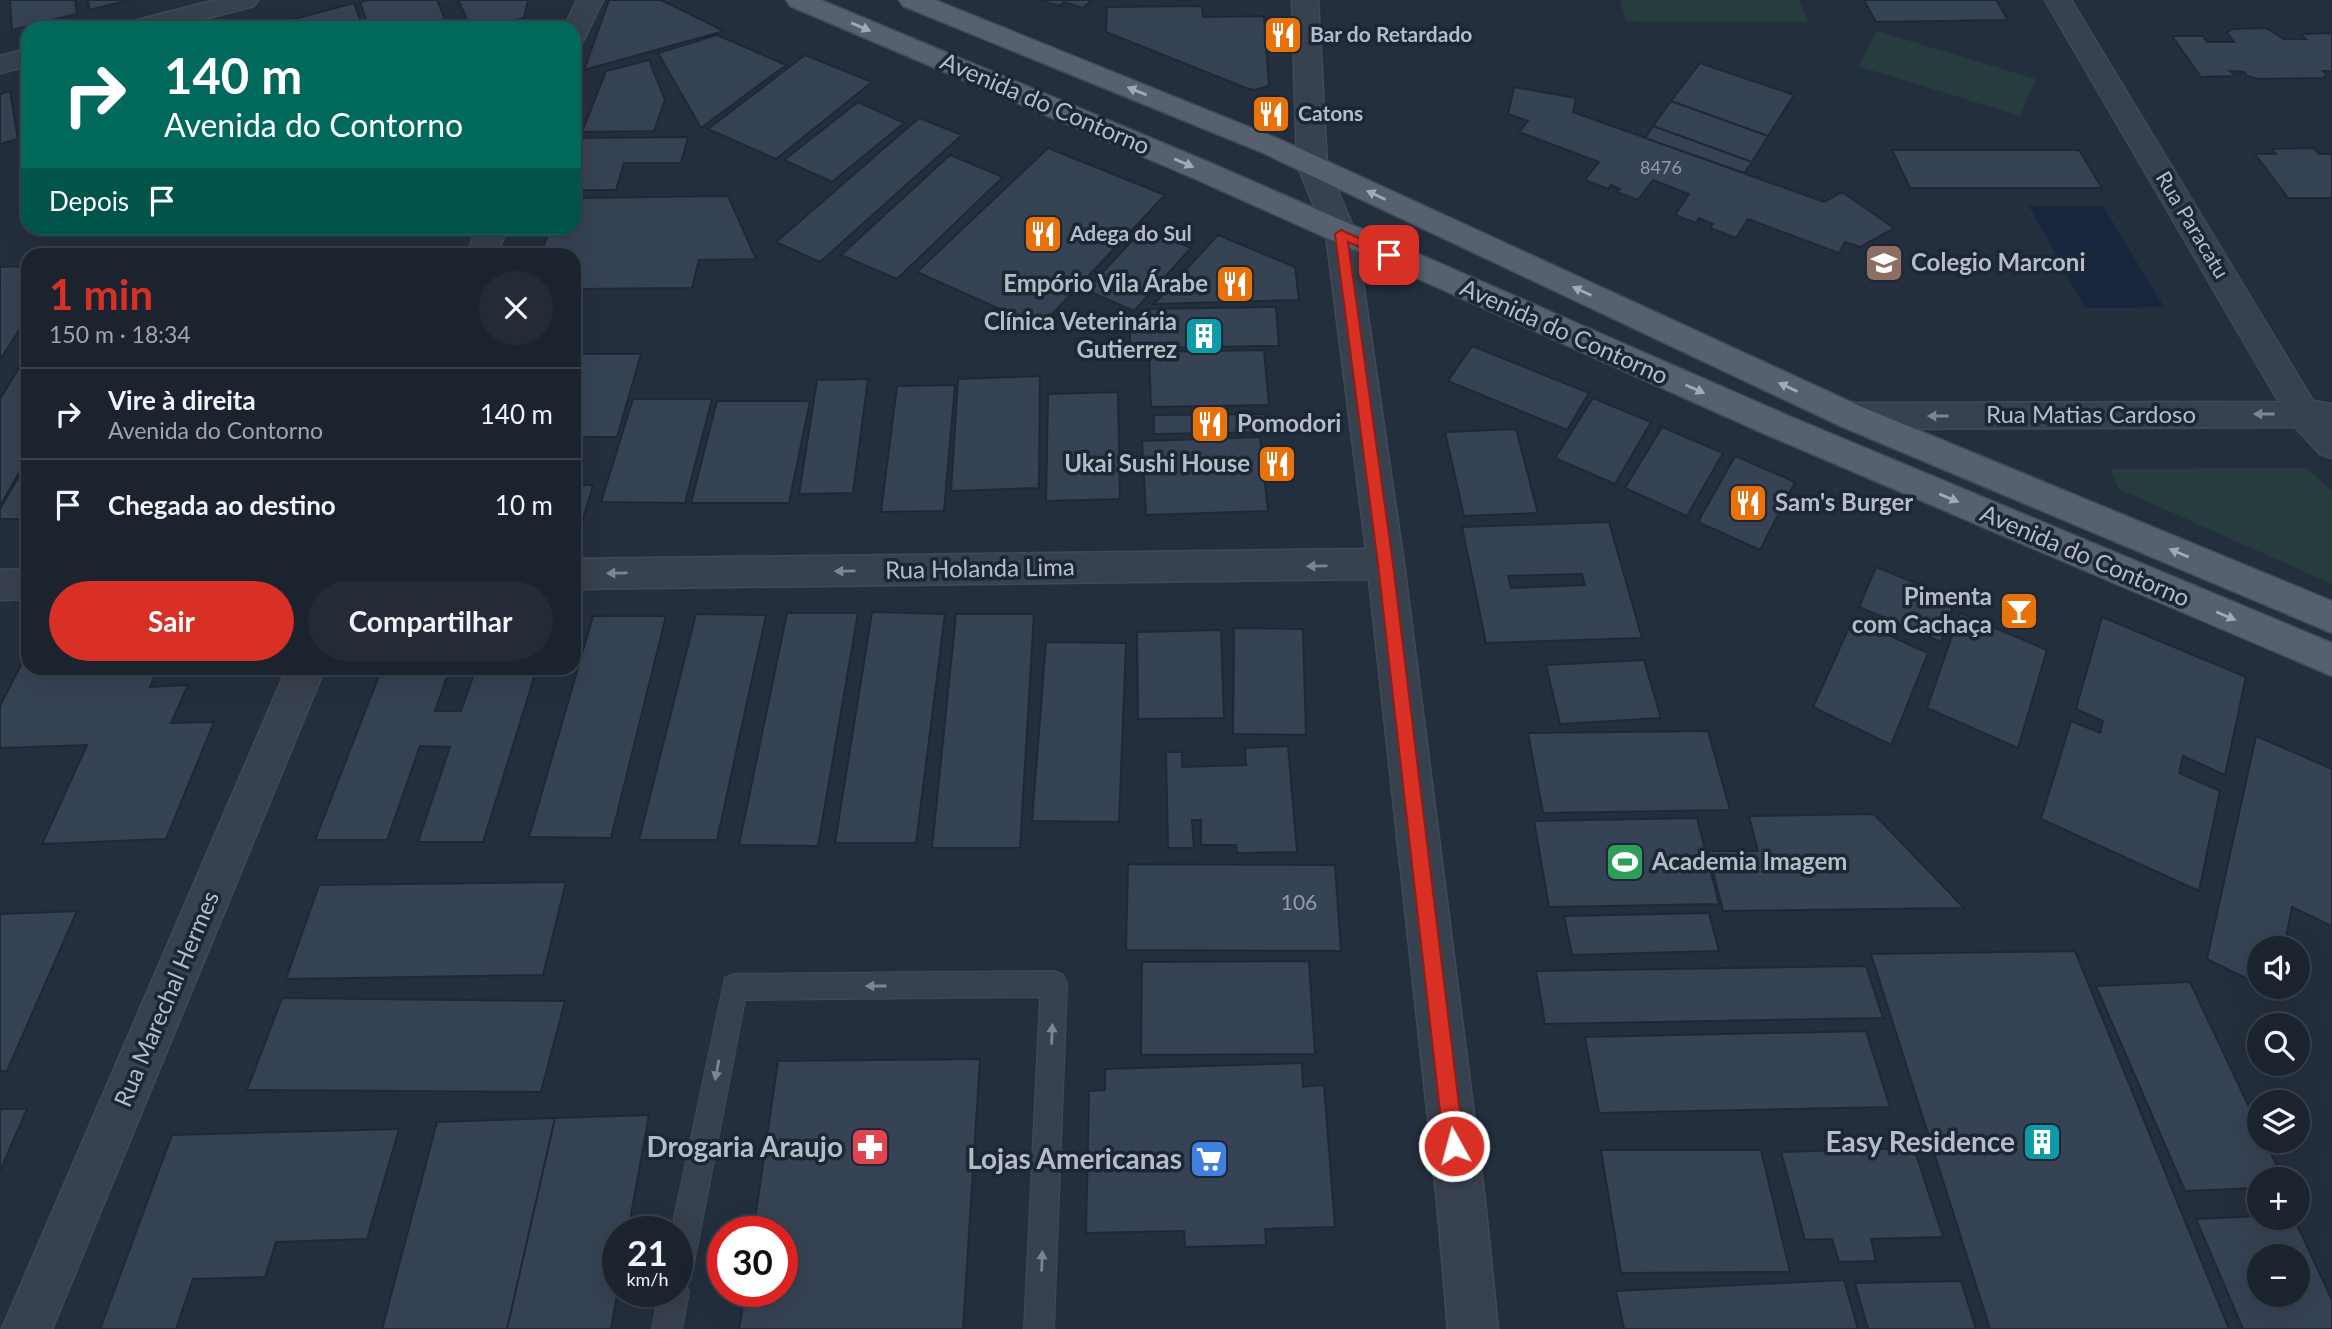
<!DOCTYPE html>
<html lang="pt">
<head>
<meta charset="utf-8">
<style>
  :root { --surface:#1b232e; --page:#242b36; --text:#f1f3f6; --muted:#a0a4aa; --line:#39404a; --accent:#d93025 }
  body { margin:0; font-family:Lato,sans-serif; background:var(--page); color:var(--text); height:100vh; display:flex; flex-direction:column; font-size:26px; white-space:nowrap }
  * { box-sizing:border-box; margin:0 }
  p { font-size:23px; color:var(--muted) }
  .icon { flex:none; width:38px; height:38px; fill:none; stroke:currentColor; stroke-width:2; stroke-linecap:round; stroke-linejoin:round }
  .map { position:relative; flex:1; overflow:hidden }
  .drawer { position:absolute; left:21px; top:248px; width:560px; height:427px; display:flex; flex-direction:column; background:var(--surface); border-radius:21px; box-shadow:0 7px 28px #0002,0 0 0 2px var(--line) }
  .drawer>* { flex:none }
  .hud { position:absolute; left:21px; top:21px; width:560px; height:214px; border-radius:21px; box-shadow:0 7px 28px #0002,0 0 0 2px var(--line); background:#00695c; color:#fff; overflow:hidden }
  .controls { position:absolute; left:2247px; top:936px; display:grid; gap:14px }
  .controls a { display:grid; place-items:center; width:63px; height:63px; border-radius:50%; background:var(--surface); box-shadow:0 7px 28px #0002,0 0 0 2px var(--line); font-size:35px }
  .speed { position:absolute; left:602px; top:1216px; display:flex; gap:14px; font-size:35px; font-weight:700; text-align:center }
  .speed>* { display:grid; place-content:center; width:91px; height:91px; border-radius:50%; background:var(--surface); box-shadow:0 7px 28px #0002,0 0 0 2px var(--line); line-height:1 }
  .speed small { font-size:18px; font-weight:400 }
  .speed .limit { border:10px solid #d22; background:#fff; color:#111 }
  .pin { position:absolute; display:grid; place-items:center; width:60px; height:60px; color:#fff; margin:-30px; border-radius:14px; box-shadow:0 4px 10px #0006 }
  .me { position:absolute; width:77px; margin:-38px; rotate:353deg; stroke-linejoin:round; filter:drop-shadow(0 0 5px #0008) }
  .turn { display:flex; align-items:center; gap:24px; height:147px; padding:0 28px; font-size:32px }
  .turn .icon { width:91px; height:91px; stroke-width:2.5 }
  .turn b { display:block; font-size:49px; line-height:60px }
  .then { display:flex; align-items:center; height:66px; padding:0 28px; background:#0003; gap:14px; font-size:26px }
  .round { display:grid; place-items:center; flex:none; width:74px; height:74px; border-radius:37px; background:var(--page) }
  .head { display:flex; align-items:center; justify-content:space-between; height:119px; padding:0 28px }
  h1 { font-size:42px; font-weight:700; line-height:52px; color:var(--accent) }
  .primary-button { display:flex; gap:14px; margin-top:auto; padding:14px 28px }
  .primary-button a { flex:1; height:80px; border-radius:42px; background:var(--accent); color:#fff; font-size:28px; font-weight:700; line-height:80px; text-align:center }
  .primary-button a+a { background:var(--page); color:var(--text) }
  ul { padding:0; list-style:none }
  li { display:flex; align-items:center; gap:21px; height:91px; padding:0 28px; border-top:2px solid var(--line) }
  li div { flex:1 }
  li b { display:block; font-size:26px }
  li em { font-style:normal }
  .map>svg:first-child { display:block }
</style>
</head>
<body>
<div class="map">
<svg width="2332" height="1329" viewBox="0 0 2332 1329">
  <rect width="100%" height="100%" fill="#242f3e"/>
  <path fill="#263c3f" d="M1620,0H1799L1808,22L1626,21Z
    M1877,31L2036,79L2020,116L1858,66Z
    M2306,468L2332,491V584L2119,489L2110,469Z"/>
  <path fill="#17263c" d="M2029,206H2103L2164,307L2085,308Z"/>
  <path fill="#364354" stroke="#1f2835" stroke-width="2" fill-rule="evenodd" d="M10,0H75L77,14L12,30Z
    M88,0H131L89,10Z
    M368,0H437L448,26L369,28L360,2Z
    M458,0H528L524,18L487,28H471Z
    M609,0H661L724,31L584,70Z
    M1041,0H1092L1083,8L1064,2L1059,6Z
    M1864,0H1996L2008,20L1876,22Z
    M354,3L363,28H302L298,18Z
    M1202,6L1203,17L1264,16L1269,86L1255,90L1246,88L1106,32L1107,7Z
    M291,18L295,28H253Z
    M2266,28L2284,39H2306L2301,34L2332,33V71H2323L2327,75L2323,78L2258,79L2247,76L2244,72L2230,71L2236,76L2201,77L2172,36H2203L2207,42H2234L2227,32L2233,29Z
    M717,35L786,65L701,128L658,53Z
    M805,55L872,82L776,159L708,129Z
    M649,60L665,100L654,131L582,132L606,71Z
    M1700,63L1794,95L1768,136L1671,101Z
    M1514,87L1576,98L1573,112L1824,202L1842,192L1894,228L1860,247L1845,242L1839,253L1748,219L1736,238L1710,228L1713,224L1699,218L1696,223L1675,215L1689,194L1653,180L1638,200L1617,192L1620,189L1611,185L1608,189L1585,180L1599,162L1519,132L1528,121L1508,114Z
    M10,91L18,139L0,144V94Z
    M1671,101L1768,136L1752,162L1653,126Z
    M858,102L904,123L832,182L784,160Z
    M919,118L962,135L820,262L776,242Z
    M1653,126L1752,162L1744,173L1645,138Z
    M688,137L681,163H624L616,190H574V138Z
    M1048,148L1165,195L1040,327L917,272Z
    M2314,148L2319,154H2332V198H2288L2255,154H2276L2272,149Z
    M1892,150H2079L2102,188H1910Z
    M950,155L1003,177L897,279L841,255Z
    M728,196L756,259L699,260L692,288L574,289V256H540L550,228H574V198Z
    M1144,228L1191,248L1134,311L1086,290Z
    M1218,235L1295,267L1299,300L1154,304Z
    M419,252L417,256H214Z
    M28,266V316L0,360V267Z
    M1276,307L1279,346L1130,348V326L1147,309Z
    M1472,346L1589,393L1567,430L1448,381Z
    M1264,350L1269,405L1151,407L1149,352Z
    M28,353V457L0,506V399Z
    M574,354H641L617,437H574Z
    M1040,376L1039,488L951,491L958,379Z
    M868,379L853,493L799,494L817,380Z
    M955,385L944,511L881,512L897,386Z
    M1118,392L1120,499L1046,501L1048,394Z
    M1593,398L1651,422L1615,484L1555,458Z
    M633,399H712L685,503L601,502Z
    M717,401H810L789,503H691Z
    M1266,414L1267,432L1154,434V415Z
    M1662,427L1723,453L1687,516L1625,488Z
    M1516,429L1538,513L1464,516L1445,432Z
    M1260,437L1268,511L1146,515L1142,441Z
    M1735,456L1795,482L1760,550L1698,522Z
    M28,461V519H0V509Z
    M574,485H593L578,536L574,537Z
    M1609,522L1642,638L1486,643L1462,527ZM1582,574L1585,585L1511,588L1508,576Z
    M1876,567L1955,599L1941,642L1859,607Z
    M872,612L945,614L916,843H835Z
    M787,613H858L818,846L739,845Z
    M1960,613L2047,650L2018,748L1927,708Z
    M696,614L766,615L717,840H639Z
    M956,614H1034L1020,848H932Z
    M593,616H666L611,838L529,837Z
    M2102,617L2246,677L2225,775L2183,756L2179,773L2220,791L2199,891L2041,819L2071,721L2100,733L2103,721L2076,709Z
    M1853,619L1928,653L1891,745L1813,707Z
    M1234,628L1303,629L1306,735L1233,734Z
    M1221,630L1224,718L1138,719L1137,632Z
    M1046,642L1126,643L1119,822L1032,821Z
    M27,653L28,668H158L150,687L188,685L171,723L214,722L166,839L42,844L87,745L0,748V706Z
    M1644,660L1661,718L1560,724L1546,665Z
    M382,668H450L435,711H461L476,668H537L483,842H418L450,747L420,746L387,840H315Z
    M1708,731L1730,810L1543,813L1528,733Z
    M2256,736L2332,769V926L2292,907L2284,948H2259V985L2207,959Z
    M1288,746L1297,852L1237,853L1236,845H1201V820H1192L1194,848H1168L1166,752H1182V767L1246,765L1245,748Z
    M1874,814L1964,908L1723,911L1708,851H1758L1749,816Z
    M1697,818L1719,904L1549,907L1534,821Z
    M1128,864L1335,865L1341,951L1126,950Z
    M566,882L543,975L286,979L319,885Z
    M77,911L7,1071H0V914Z
    M1709,913L1719,951L1572,955L1564,916Z
    M2075,951L2229,1329H1990L1871,954Z
    M1309,961L1315,1054L1141,1055L1142,962Z
    M1866,966L1883,1018L1545,1024L1536,971Z
    M2190,982L2259,1128V1141H2265L2284,1180H2259V1188L2185,1191L2096,986Z
    M282,998L565,1001L541,1092L247,1090Z
    M1866,1031L1890,1107L1599,1113L1585,1037Z
    M980,1059L963,1329H739L745,1292H782V1232H753L778,1061Z
    M1302,1063L1303,1087L1324,1085L1335,1227L1265,1229L1266,1245L1185,1247L1184,1231L1086,1233L1089,1091L1105,1090V1069Z
    M0,1109H27L0,1171Z
    M649,1115L628,1232H618V1289L611,1329H507L555,1118Z
    M555,1118L507,1329H382L437,1122Z
    M399,1129L367,1239L276,1242L265,1277L193,1279L176,1329H100L172,1135Z
    M1914,1148L1943,1237L1871,1239L1876,1261L1839,1262L1832,1239L1805,1240L1781,1152Z
    M1601,1150H1761L1790,1272L1621,1273Z
    M2259,1216L2294,1218L2332,1300V1329H2243L2196,1219ZM2259,1256H2298V1295H2259Z
    M1844,1280L1858,1329H1624L1616,1291Z
    M1961,1281L1976,1329H1868L1855,1283Z"/>
  <g fill="none" stroke-linecap="round" stroke-linejoin="round">
    <g stroke="#414a57" stroke-width="2">
      <path id="service" d="M1054,971L1063,975L1067,984L1054,1329H1024L1040,997L745,1000L692,1274L686,1285L689,1292L682,1329H652L659,1292H677V1232H671L725,978L734,974Z"/>
    </g>
    <g stroke="#414a57" stroke-width="3">
      <path id="minor" d="M215,0H258L254,6L170,28H126L130,22Z
        M577,0H603L583,41L574,43V28H564Z
        M1292,0H1318L1327,165L1356,234L1404,564L1485,1201L1498,1329H1448L1437,1201L1369,579L574,589V559L1366,549L1326,234L1297,165Z
        M2045,0H2071L2313,401L2332,404V458L2320,454L2295,427L1850,429L1838,425L1833,416L1838,407L1850,403L2279,402Z
        M28,49V66L0,73V56Z
        M477,228H507L497,256H466Z
        M28,569V599L0,600V570Z
        M287,668H325L52,1329H2Z"/>
    </g>
    <g stroke="#414a57" stroke-width="3">
      <path id="primary" d="M786,0H821L1213,164L1789,416L2332,643V676L1765,434L1193,178L790,6Z
        M899,0H935L1281,140L1862,407L2332,601V633L1838,425L1261,152L903,6Z"/>
    </g>
    <use href="#service" fill="#38414e" fill-rule="evenodd"/>
    <use href="#minor" fill="#38414e" fill-rule="evenodd"/>
    <use href="#primary" fill="#56606e" fill-rule="evenodd"/>
  </g>
  <defs><path id="oneway-solid" d="M-6-.8H1V-3.2L6.5 0L1 3.2V.8H-6Z" transform="scale(1.75)"/></defs>
  <g fill="#a1aab7">
    <use href="#oneway-solid" transform="translate(861 27) rotate(23)"/>
    <use href="#oneway-solid" transform="translate(1137 91) rotate(-158)"/>
    <use href="#oneway-solid" transform="translate(1184 163) rotate(23)"/>
    <use href="#oneway-solid" transform="translate(1376 195) rotate(-155)"/>
    <use href="#oneway-solid" transform="translate(1582 291) rotate(-155)"/>
    <use href="#oneway-solid" transform="translate(1788 387) rotate(-155)"/>
    <use href="#oneway-solid" transform="translate(1695 389) rotate(24)"/>
    <use href="#oneway-solid" transform="translate(1949 498) rotate(23)"/>
    <use href="#oneway-solid" transform="translate(2179 553) rotate(-157)"/>
    <use href="#oneway-solid" transform="translate(2226 616) rotate(23)"/>
  </g>
  <g fill="#7c8592">
    <use href="#oneway-solid" transform="translate(2264 414) rotate(180)"/>
    <use href="#oneway-solid" transform="translate(1938 416) rotate(180)"/>
    <use href="#oneway-solid" transform="translate(1317 566) rotate(179)"/>
    <use href="#oneway-solid" transform="translate(845 571) rotate(179)"/>
    <use href="#oneway-solid" transform="translate(617 573) rotate(179)"/>
    <use href="#oneway-solid" transform="translate(876 986) rotate(180)"/>
    <use href="#oneway-solid" transform="translate(1052 1034) rotate(-88)"/>
    <use href="#oneway-solid" transform="translate(717 1070) rotate(101)"/>
    <use href="#oneway-solid" transform="translate(1042 1261) rotate(-88)"/>
  </g>
  <path fill="#d93025" stroke="#8d1f18" stroke-width="2" d="M1341,230L1396,255L1389,260L1348,242L1393,564L1464,1146L1461,1153L1454,1156L1447,1153L1444,1146L1378,564L1335,234Z"/>
  <defs>
    <g id="restaurant-square" transform="scale(2.0125)"><rect x="-9" y="-9" width="18" height="18" rx="4" fill="#e8710a" stroke="#1d2633"/><path d="M-5-6h1v4h1v-4h1v4h1v-4h1v5L-1.5 .5V6h-2V.5L-5-1ZM5-6V6H3V1.5H1.5Q1.5-4 5-6Z" fill="#fff"/></g>
    <g id="school-square" transform="scale(2.0125)"><rect x="-9" y="-9" width="18" height="18" rx="4" fill="#8d6e63" stroke="#1d2633"/><path d="M0-5L7-2L0 1L-7-2ZM-4 1L0 2.5L4 1V4Q0 6-4 4Z" fill="#fff"/></g>
    <g id="building-square" transform="scale(2.0125)"><rect x="-9" y="-9" width="18" height="18" rx="4" fill="#0f9aa8" stroke="#1d2633"/><path d="M-4-6H4V6H1V3H-1V6H-4ZM-2.5-4.3h1.7v1.8h-1.7ZM.8-4.3h1.7v1.8H.8ZM-2.5-1h1.7V.8h-1.7ZM.8-1h1.7V.8H.8Z" fill="#fff"/></g>
    <g id="bar-square" transform="scale(2.0125)"><rect x="-9" y="-9" width="18" height="18" rx="4" fill="#e8710a" stroke="#1d2633"/><path d="M-6-5H6L.8 .8V4.5H3.5V6h-7V4.5H-.8V.8Z" fill="#fff"/></g>
    <g id="stadium-square" transform="scale(2.0125)"><rect x="-9" y="-9" width="18" height="18" rx="4" fill="#2e9e5b" stroke="#1d2633"/><path d="M0-5a6.5 5 0 1 0 0 10a6.5 5 0 1 0 0-10ZM-3.5-1.8h7v3.6h-7Z" fill="#fff"/></g>
    <g id="pharmacy-square" transform="scale(2.0125)"><rect x="-9" y="-9" width="18" height="18" rx="4" fill="#e0444e" stroke="#1d2633"/><path d="M-2-6h4v4h4v4h-4v4h-4v-4h-4v-4h4Z" fill="#fff"/></g>
    <g id="supermarket-square" transform="scale(2.0125)"><rect x="-9" y="-9" width="18" height="18" rx="4" fill="#3f7fe0" stroke="#1d2633"/><path d="M-6-5.5h2.5l.6 2H6L4.5 2H-2.5L-4.4-4H-6ZM-1.5 3.2a1.3 1.3 0 1 0 .1 0ZM3 3.2a1.3 1.3 0 1 0 .1 0Z" fill="#fff"/></g>
  </defs>
  <g fill-rule="evenodd">
    <use href="#restaurant-square" x="1283" y="35"/>
    <use href="#restaurant-square" x="1271" y="114"/>
    <use href="#restaurant-square" x="1043" y="234"/>
    <use href="#school-square" x="1884" y="263"/>
    <use href="#restaurant-square" x="1235" y="284"/>
    <use href="#building-square" x="1204" y="336"/>
    <use href="#restaurant-square" x="1210" y="424"/>
    <use href="#restaurant-square" x="1277" y="464"/>
    <use href="#restaurant-square" x="1748" y="503"/>
    <use href="#bar-square" x="2019" y="611"/>
    <use href="#stadium-square" x="1625" y="862"/>
    <use href="#building-square" x="2042" y="1142"/>
    <use href="#pharmacy-square" x="870" y="1147"/>
    <use href="#supermarket-square" x="1209" y="1159"/>
  </g>
  <g text-anchor="middle" stroke-width="7" stroke-linejoin="round" paint-order="stroke">
    <g font-size="18" fill="#929caa">
      <text x="1661" y="174">8476</text>
    </g>
    <g font-size="21" font-weight="bold" fill="#b4bcc9" stroke="#1d2633" text-anchor="start">
      <text x="1310" y="42">Bar do Retardado</text>
      <text x="1298" y="121">Catons</text>
      <text x="1070" y="241">Adega do Sul</text>
    </g>
    <g font-size="21" fill="#b4bcc9" stroke="#1d2633">
      <text transform="translate(2192 225) rotate(59)" y="7">Rua Paracatu</text>
    </g>
    <g font-size="21" fill="#929caa">
      <text x="1299" y="910">106</text>
    </g>
    <g font-size="24" fill="#b4bcc9" stroke="#1d2633">
      <text transform="translate(1045 104) rotate(23)" y="8">Avenida do Contorno</text>
      <text transform="translate(1564 332) rotate(24)" y="8">Avenida do Contorno</text>
      <text x="2091" y="423">Rua Matias Cardoso</text>
      <text transform="translate(2085 556) rotate(23)" y="8">Avenida do Contorno</text>
      <text transform="translate(980 569) rotate(-1)" y="8">Rua Holanda Lima</text>
      <text transform="translate(167 999) rotate(-67)" y="8">Rua Marechal Hermes</text>
    </g>
    <g font-size="24" font-weight="bold" fill="#b4bcc9" stroke="#1d2633" text-anchor="start">
      <text x="1911" y="271">Colegio Marconi</text>
      <text x="1208" y="292" text-anchor="end">Empório Vila Árabe</text>
      <text x="1177" y="330" text-anchor="end">Clínica Veterinária<tspan x="1177" dy="28">Gutierrez</tspan></text>
      <text x="1237" y="432">Pomodori</text>
      <text x="1250" y="472" text-anchor="end">Ukai Sushi House</text>
      <text x="1775" y="511">Sam's Burger</text>
      <text x="1992" y="605" text-anchor="end">Pimenta<tspan x="1992" dy="28">com Cachaça</tspan></text>
      <text x="1652" y="870">Academia Imagem</text>
    </g>
    <g font-size="28" font-weight="bold" fill="#b4bcc9" stroke="#1d2633" text-anchor="end">
      <text x="2015" y="1152">Easy Residence</text>
      <text x="843" y="1157">Drogaria Araujo</text>
      <text x="1182" y="1169">Lojas Americanas</text>
    </g>
  </g>
</svg>
<div class="controls">
<a><svg class="icon" aria-label="sound" viewBox="0 0 24 24"><path d="M4 9h4l5-4v14l-5-4H4zM17 9q2 3 0 6"/></svg></a>
<a><svg class="icon" aria-label="search" viewBox="0 0 24 24"><circle cx="10" cy="10" r="6"/><path d="M15 15l6 6"/></svg></a>
<a><svg class="icon" aria-label="layers" viewBox="0 0 24 24"><path d="M12 4l9 5-9 5-9-5zM3 14l9 5 9-5"/></svg></a>
<a>+</a>
<a>−</a>
</div>
<div class="speed"><div>21<small>km/h</small></div><div class="limit">30</div></div>
<div class="pin" style="left:1389px;top:255px;background:#d93025"><svg class="icon" aria-label="arrive" viewBox="0 0 24 24"><path d="M6 21V4h12l-3 4 3 4H6"/></svg></div>
<svg class="me" style="left:1454px;top:1146px" viewBox="-20 -20 40 40"><circle r="17" fill="#d93025" stroke="#fff" stroke-width="3"/><path d="M0-11L8 9 0 5-8 9z" fill="#fff"/></svg>
<div class="hud">
<div class="turn"><svg class="icon" aria-label="right" viewBox="0 0 24 24"><path d="M7 20v-9h11M14 6l5 5-5 5"/></svg><div><b>140 m</b>Avenida do Contorno</div></div>
<div class="then">Depois<svg class="icon" aria-label="arrive" viewBox="0 0 24 24"><path d="M6 21V4h12l-3 4 3 4H6"/></svg></div>
</div>
<section class="drawer">
<div class="head"><div><h1>1 min</h1><p>150 m · 18:34</p></div><a class="round"><svg class="icon" aria-label="close" viewBox="0 0 24 24"><path d="M6 6l12 12M18 6L6 18"/></svg></a></div>
<ul>
<li><svg class="icon" aria-label="right" viewBox="0 0 24 24"><path d="M7 20v-9h11M14 6l5 5-5 5"/></svg><div><b>Vire à direita</b><p>Avenida do Contorno</p></div><em>140 m</em></li>
<li><svg class="icon" aria-label="arrive" viewBox="0 0 24 24"><path d="M6 21V4h12l-3 4 3 4H6"/></svg><div><b>Chegada ao destino</b></div><em>10 m</em></li>
</ul>
<div class="primary-button"><a>Sair</a><a>Compartilhar</a></div>
</section>
</div>
</body>
</html>
